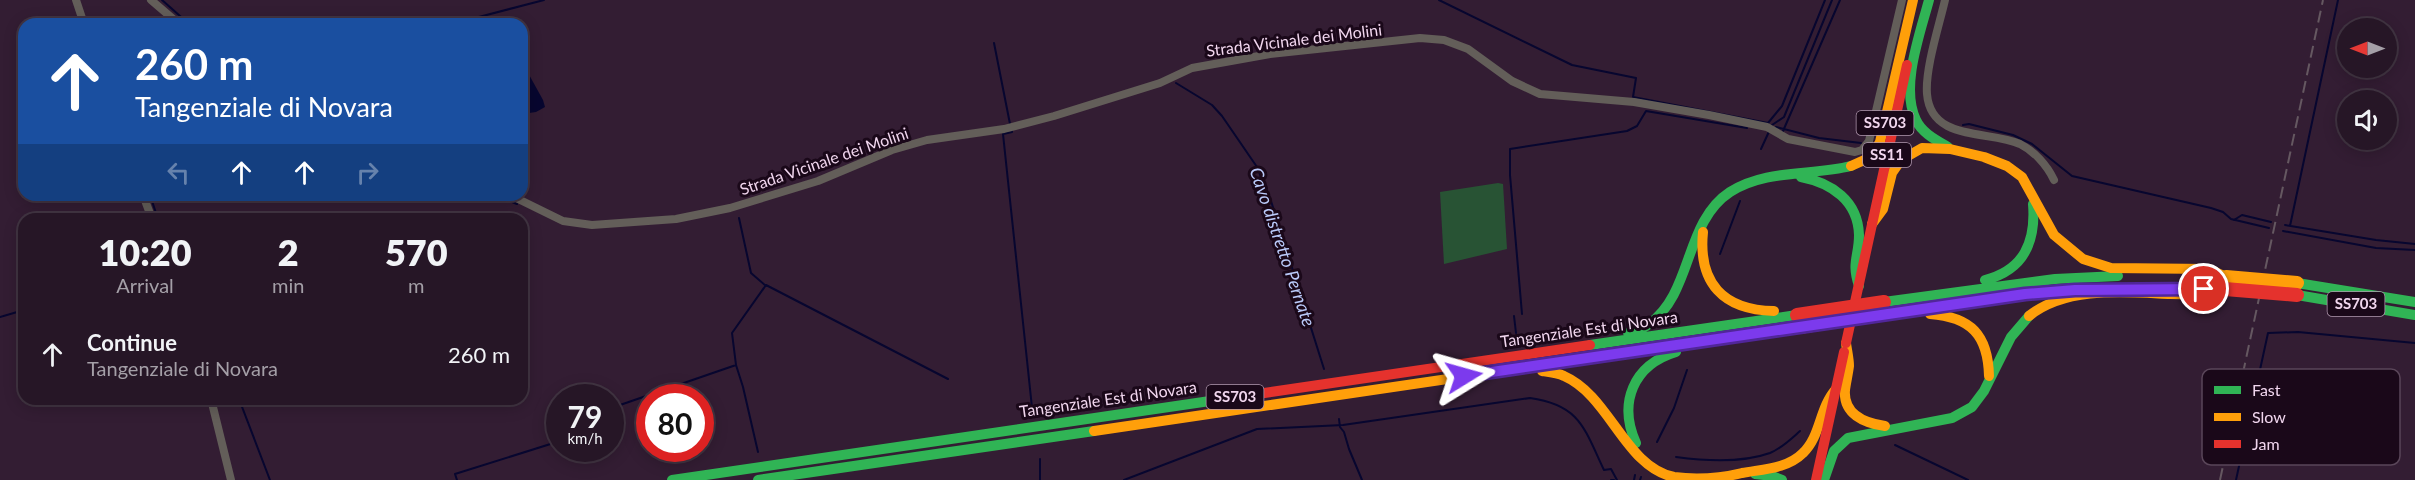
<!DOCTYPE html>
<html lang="en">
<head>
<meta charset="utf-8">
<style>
  :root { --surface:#261626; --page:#322332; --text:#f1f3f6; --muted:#a49fa7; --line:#423543 }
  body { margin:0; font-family:Lato,sans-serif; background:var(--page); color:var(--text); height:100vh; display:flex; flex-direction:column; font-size:22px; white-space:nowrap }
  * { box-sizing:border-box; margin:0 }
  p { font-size:20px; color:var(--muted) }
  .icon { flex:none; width:33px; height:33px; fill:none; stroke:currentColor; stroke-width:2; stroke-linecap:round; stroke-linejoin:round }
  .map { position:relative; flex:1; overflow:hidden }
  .drawer { position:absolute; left:18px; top:213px; width:510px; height:192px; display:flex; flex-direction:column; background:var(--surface); border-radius:18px; box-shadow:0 3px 15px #0003,0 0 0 2px var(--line) }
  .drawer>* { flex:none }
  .guide { position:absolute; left:18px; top:18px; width:510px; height:183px; border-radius:18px; box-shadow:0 3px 15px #0003,0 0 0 2px var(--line); background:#1a4fa0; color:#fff; overflow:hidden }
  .needle { width:39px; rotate:270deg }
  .controls { position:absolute; left:2337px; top:18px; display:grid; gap:12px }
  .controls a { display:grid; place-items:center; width:60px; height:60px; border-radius:50%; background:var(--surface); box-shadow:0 3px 15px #0003,0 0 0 2px var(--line); font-size:30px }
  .speed { position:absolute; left:546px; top:384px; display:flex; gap:12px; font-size:30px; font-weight:700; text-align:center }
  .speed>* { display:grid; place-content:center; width:78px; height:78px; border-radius:50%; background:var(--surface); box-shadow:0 3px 15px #0003,0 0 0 2px var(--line); line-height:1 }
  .speed small { font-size:15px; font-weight:400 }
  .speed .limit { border:9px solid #d22; background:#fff; color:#111 }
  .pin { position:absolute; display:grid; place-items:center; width:51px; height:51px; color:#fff; margin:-26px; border:3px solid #fff; border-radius:50%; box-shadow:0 2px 6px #0007 }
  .me { position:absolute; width:66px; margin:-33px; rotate:82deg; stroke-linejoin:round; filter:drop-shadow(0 0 4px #0008) }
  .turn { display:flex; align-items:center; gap:21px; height:126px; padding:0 18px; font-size:27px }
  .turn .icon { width:78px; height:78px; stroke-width:2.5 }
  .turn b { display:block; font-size:42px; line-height:51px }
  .lanes { display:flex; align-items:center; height:57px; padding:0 18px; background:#0003; justify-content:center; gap:30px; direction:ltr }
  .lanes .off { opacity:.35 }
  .eta { display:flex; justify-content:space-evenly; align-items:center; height:102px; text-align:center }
  .eta b { font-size:36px; font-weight:800; line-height:42px }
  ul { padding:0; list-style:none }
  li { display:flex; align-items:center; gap:18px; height:78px; padding:0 18px }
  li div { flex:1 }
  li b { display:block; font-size:22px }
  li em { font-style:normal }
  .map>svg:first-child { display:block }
</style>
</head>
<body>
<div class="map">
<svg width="2415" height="480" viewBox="0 0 2415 480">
  <rect width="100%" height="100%" fill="#331d33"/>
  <path fill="#285334" d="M1498,183L1503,184L1507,249L1444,264L1440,192Z"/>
  <path fill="#07062f" d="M522,70L527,71L543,100L545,107L536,112L522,114Z"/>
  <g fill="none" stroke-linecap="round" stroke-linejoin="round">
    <path stroke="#07062f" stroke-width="2" d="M162,0L189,24
      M1439,0L1572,65L1636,78L1633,97L1768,123L1782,106L1825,0
      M452,24L544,0
      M994,43L1010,124
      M1176,83L1212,105L1222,116L1257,167L1271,201L1324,369
      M1963,125L1969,124L2013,135L2032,144L2072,176L2211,208L2223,212L2231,219L2269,228
      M1776,127L1819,138L1861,143
      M1012,130V132L1003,134L1033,417
      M1783,131L1840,0
      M1761,149L1772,125L1784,117L1832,0
      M150,195L158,219
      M495,195L517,204
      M739,218L751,273L766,286
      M2234,220L2242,215L2271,222
      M2285,225L2376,240L2415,244
      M2290,226L2338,0
      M2283,231L2376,248L2415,250
      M1720,254L1740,201
      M1522,314L1510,175V149L1627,131L1637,126L1646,111L1747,128
      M1514,316L1516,333
      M0,317L24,310
      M736,365L732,333L766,285L948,379
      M239,399L270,480
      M610,417L615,408L620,405L736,365L743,387L758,452
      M1339,419L1340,427L1344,432L1349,449L1362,480
      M1657,442L1674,408L1687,370
      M1895,445L1968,480
      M1676,457C1705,461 1742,463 1770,453C1782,448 1791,439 1800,431
      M1040,459V480
      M457,480L455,474L560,441
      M1124,480L1257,429L1343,425L1530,398C1580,405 1584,428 1604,470L1611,469L1617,480
      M1611,480H1614
      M1634,480L1635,475
      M1640,480L1641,477
      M2236,480L2268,333L2298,332L2415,343"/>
    <path stroke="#635e59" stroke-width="8" d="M76,0L84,24
      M151,0L179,24
      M1945,0C1939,26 1925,69 1927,94C1931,142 1989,130 2020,144C2034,151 2047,165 2054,180
      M143,195L152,219
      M510,195L563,221L592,225L676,219L730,208L818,181L892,150L927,140L1004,129L1054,116L1160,83L1192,68L1270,54L1420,38L1444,40L1468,49L1512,81L1540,94L1634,102L1709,115L1767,127L1788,139L1855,152L1862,150L1869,141L1902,0
      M211,399L231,480"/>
    <path stroke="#30b455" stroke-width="10" d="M1929,0C1920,34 1900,87 1916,120C1922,133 1936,140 1948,147
      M1801,177C1832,183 1858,201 1859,235C1859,257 1851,262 1859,286
      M1985,280C2024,270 2036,242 2033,204
      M2297,283L2415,302
      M2297,295L2415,315
      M1884,302L2055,279L2118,276
      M1628,333C1635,331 1644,329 1649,324C1693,293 1684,222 1730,192C1766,169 1811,176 1851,166
      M1590,345L1797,315
      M1636,443C1618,403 1633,365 1676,352
      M1755,474L1772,476L1782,480
      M672,480L1244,396
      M758,480L1094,431
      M1824,480L1834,451L1848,438L1952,418L1972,407L1984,391L2011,337L2029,316"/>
    <path stroke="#ff9f0a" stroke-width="10" d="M1851,166L1871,157L1880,142L1913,0
      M1872,224L1883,209L1892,173L1901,160L1922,148L1950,149L1984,157L2007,166L2022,177L2054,235L2083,259L2111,268L2209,269L2226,277
      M1703,232C1698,283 1723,310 1774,311
      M1930,314C1971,317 1988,335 1989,376
      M2029,316C2066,286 2125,292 2170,294C2190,294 2206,296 2225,289
      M1846,343C1847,351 1849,359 1849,366C1848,374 1846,382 1845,390C1843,414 1864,423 1885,426
      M1542,371C1549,372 1558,373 1564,376C1610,396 1625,467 1674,477C1696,480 1721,478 1742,473C1763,469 1787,469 1803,453C1821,436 1819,408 1836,389
      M1094,431L1597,357"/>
    <path stroke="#e5322d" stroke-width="10" d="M1882,314L2025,294L2067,291
      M1846,343L1907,65
      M1597,357L1799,327
      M1244,396L1590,345
      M1816,480L1844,352"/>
    <path stroke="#655861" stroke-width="2" stroke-dasharray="12 6" stroke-linecap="butt" d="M2220,480L2323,0"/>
    <path stroke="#ff9f0a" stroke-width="14" d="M2226,277L2297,283
      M1799,327L1882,314"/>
    <path stroke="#e5322d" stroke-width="14" d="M2225,289L2297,295
      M1797,315L1884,302"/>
  </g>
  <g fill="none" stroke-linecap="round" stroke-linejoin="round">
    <g stroke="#51269a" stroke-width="15">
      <path id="route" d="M1464,376L2025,294L2075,290L2204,289"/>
    </g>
    <use href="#route" stroke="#7c3aed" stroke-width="10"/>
  </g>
  <g text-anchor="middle" stroke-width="6" stroke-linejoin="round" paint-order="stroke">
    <g fill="#1a0819" stroke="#b098ae" stroke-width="1.5">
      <rect x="1856.5" y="111" width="57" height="24" rx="4.5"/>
      <rect x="1863" y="143" width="48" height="24" rx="4.5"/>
      <rect x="2327.5" y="292" width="57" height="24" rx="4.5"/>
      <rect x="1206.5" y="385" width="57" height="24" rx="4.5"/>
    </g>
    <g font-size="15" font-weight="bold" fill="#f1d6ee">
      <text x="1885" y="128">SS703</text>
      <text x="1887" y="160">SS11</text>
      <text x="2356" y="309">SS703</text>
      <text x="1235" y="402">SS703</text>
    </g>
    <g font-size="16" fill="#f1d6ee" stroke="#1a0819">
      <text transform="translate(1294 40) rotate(-7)" y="6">Strada Vicinale dei Molini</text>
      <text transform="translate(824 161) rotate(-19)" y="6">Strada Vicinale dei Molini</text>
      <text transform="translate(1589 329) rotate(-8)" y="6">Tangenziale Est di Novara</text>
      <text transform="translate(1108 399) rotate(-8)" y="6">Tangenziale Est di Novara</text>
    </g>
    <g font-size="18" font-style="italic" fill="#bacafa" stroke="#1a0819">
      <text transform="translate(1282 247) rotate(71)" y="6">Cavo distretto Pernate</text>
    </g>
  </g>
  <rect x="2202" y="369" width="198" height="96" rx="9" fill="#1a0819" stroke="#5a4659" stroke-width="1.5"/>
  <rect x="2214" y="386" width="27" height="8" fill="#30b455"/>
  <rect x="2214" y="413" width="27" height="8" fill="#ff9f0a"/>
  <rect x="2214" y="440" width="27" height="8" fill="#e5322d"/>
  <g font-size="16" fill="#f1d6ee">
    <text x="2252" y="396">Fast</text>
    <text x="2252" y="423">Slow</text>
    <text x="2252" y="450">Jam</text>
  </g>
</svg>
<div class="controls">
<a><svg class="needle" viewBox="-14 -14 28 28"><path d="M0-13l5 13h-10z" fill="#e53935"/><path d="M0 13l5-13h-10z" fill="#a49fa7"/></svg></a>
<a><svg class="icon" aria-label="sound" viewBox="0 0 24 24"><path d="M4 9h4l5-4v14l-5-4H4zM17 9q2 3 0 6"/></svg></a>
</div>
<div class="speed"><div>79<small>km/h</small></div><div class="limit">80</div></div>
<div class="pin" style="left:2204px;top:289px;background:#d93025"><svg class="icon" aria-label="arrive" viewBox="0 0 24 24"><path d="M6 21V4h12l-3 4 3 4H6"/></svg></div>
<svg class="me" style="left:1464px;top:376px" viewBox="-20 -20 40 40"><path d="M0-17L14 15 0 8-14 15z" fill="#7c3aed" stroke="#fff" stroke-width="4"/></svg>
<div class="guide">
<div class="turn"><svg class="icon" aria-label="ahead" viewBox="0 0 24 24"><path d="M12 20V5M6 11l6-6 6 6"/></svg><div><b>260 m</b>Tangenziale di Novara</div></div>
<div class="lanes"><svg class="icon off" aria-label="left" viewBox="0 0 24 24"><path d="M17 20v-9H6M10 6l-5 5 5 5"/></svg><svg class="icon" aria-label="ahead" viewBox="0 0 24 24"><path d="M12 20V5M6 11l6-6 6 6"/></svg><svg class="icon" aria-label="ahead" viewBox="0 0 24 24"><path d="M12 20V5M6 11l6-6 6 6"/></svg><svg class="icon off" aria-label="right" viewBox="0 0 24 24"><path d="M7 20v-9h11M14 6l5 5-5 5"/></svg></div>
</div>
<section class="drawer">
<div class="eta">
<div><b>10:20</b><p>Arrival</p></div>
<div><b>2</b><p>min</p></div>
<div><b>570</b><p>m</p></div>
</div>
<ul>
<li><svg class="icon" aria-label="ahead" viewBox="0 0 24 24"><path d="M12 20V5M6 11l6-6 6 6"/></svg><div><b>Continue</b><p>Tangenziale di Novara</p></div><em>260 m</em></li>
</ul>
</section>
</div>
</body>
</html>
